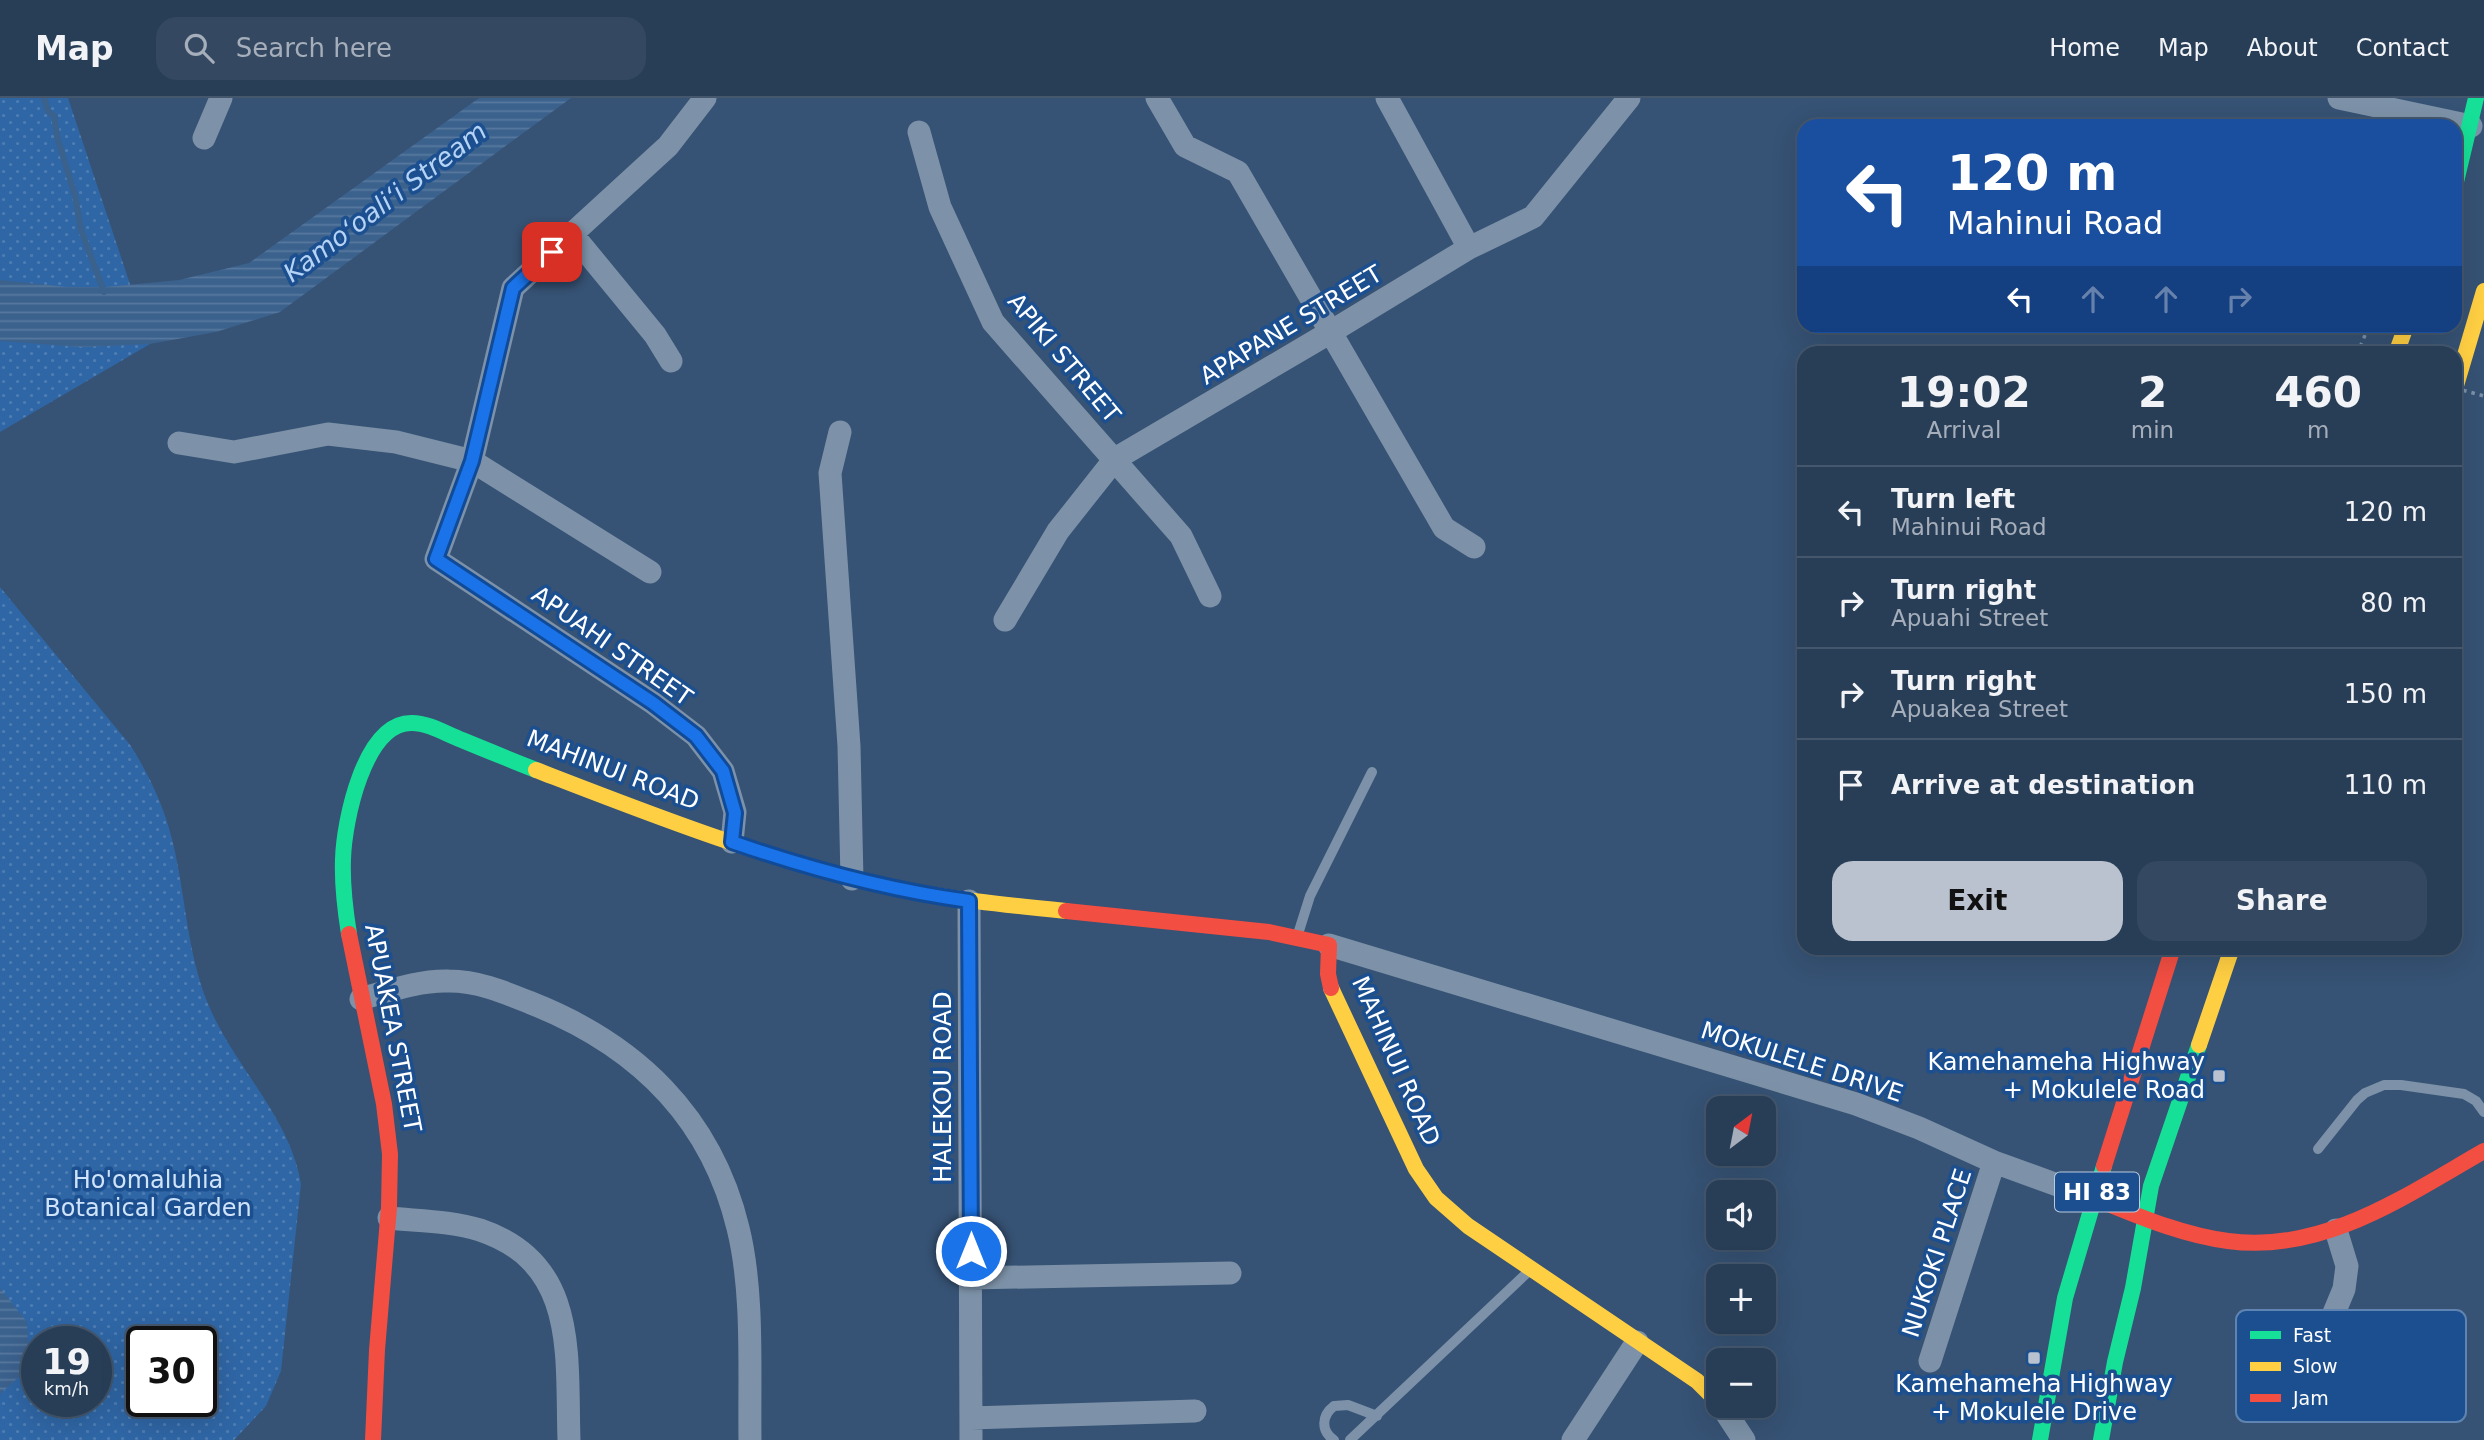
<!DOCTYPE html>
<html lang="en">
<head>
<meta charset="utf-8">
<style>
  :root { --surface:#283e57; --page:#344961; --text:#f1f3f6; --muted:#a5aeba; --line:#44576d; --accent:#b9c2ce }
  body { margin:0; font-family:"DejaVu Sans",sans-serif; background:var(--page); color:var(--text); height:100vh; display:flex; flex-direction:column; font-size:26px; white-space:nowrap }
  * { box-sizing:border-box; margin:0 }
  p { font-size:23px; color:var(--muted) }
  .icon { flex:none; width:38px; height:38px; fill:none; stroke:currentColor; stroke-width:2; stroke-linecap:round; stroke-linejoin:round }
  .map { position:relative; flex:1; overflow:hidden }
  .details { position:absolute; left:1797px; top:248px; width:665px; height:609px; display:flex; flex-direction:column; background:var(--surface); border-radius:21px; box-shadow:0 7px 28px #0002,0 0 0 2px var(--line) }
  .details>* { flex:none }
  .hud { position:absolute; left:1797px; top:21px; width:665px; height:214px; border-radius:21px; box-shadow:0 7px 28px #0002,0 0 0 2px var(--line); background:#1a4fa0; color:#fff; overflow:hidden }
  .needle { width:46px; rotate:32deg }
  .controls { position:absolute; left:1706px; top:998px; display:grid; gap:14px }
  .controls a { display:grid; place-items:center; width:70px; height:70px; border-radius:14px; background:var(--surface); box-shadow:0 7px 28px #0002,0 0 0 2px var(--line); font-size:35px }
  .speed { position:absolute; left:21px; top:1228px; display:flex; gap:14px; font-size:35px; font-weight:700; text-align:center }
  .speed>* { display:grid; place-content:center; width:91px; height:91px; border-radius:50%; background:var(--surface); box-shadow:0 7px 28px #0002,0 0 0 2px var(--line); line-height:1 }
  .speed small { font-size:18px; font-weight:400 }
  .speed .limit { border:4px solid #111; border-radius:10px; background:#fff; color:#111 }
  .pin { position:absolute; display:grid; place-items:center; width:60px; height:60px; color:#fff; margin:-30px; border-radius:14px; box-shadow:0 4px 10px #0006 }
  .me { position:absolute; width:77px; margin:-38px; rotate:0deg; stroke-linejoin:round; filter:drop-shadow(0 0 5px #0008) }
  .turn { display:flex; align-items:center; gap:24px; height:147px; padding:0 35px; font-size:32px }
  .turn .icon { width:91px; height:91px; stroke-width:2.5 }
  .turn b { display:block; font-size:49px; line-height:60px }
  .lanes { display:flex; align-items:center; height:66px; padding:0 35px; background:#0003; justify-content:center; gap:35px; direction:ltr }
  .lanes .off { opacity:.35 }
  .eta { display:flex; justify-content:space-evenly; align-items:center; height:119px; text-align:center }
  .eta b { font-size:42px; font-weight:600; line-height:49px }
  .action { display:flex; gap:14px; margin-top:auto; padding:14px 35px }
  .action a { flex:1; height:80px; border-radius:21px; background:var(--accent); color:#111; font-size:28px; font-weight:600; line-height:80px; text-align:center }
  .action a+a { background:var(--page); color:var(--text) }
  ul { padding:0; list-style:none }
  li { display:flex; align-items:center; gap:21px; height:91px; padding:0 35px; border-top:2px solid var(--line) }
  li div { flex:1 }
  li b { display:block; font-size:26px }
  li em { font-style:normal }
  header { display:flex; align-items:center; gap:42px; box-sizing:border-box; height:98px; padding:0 35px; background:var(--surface); border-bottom:2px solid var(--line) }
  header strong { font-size:33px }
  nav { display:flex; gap:38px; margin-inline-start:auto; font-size:24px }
  .search { width:490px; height:63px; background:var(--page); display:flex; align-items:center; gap:18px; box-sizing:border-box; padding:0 24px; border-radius:21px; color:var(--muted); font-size:26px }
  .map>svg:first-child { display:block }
</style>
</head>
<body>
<header>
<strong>Map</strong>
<div class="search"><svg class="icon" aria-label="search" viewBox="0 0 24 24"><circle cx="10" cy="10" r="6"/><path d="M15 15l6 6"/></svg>Search here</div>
<nav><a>Home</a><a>Map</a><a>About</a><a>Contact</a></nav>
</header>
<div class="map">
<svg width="2484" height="1342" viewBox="0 0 2484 1342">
  <defs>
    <pattern id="park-dots" width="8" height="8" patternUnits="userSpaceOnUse" patternTransform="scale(1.75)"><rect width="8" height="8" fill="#2f66a5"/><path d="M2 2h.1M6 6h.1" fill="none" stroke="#4e7db2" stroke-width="1.8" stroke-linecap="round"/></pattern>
    <pattern id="water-rules" width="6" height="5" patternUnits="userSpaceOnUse" patternTransform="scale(1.75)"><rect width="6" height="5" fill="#3b618d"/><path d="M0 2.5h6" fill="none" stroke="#58799e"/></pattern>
  </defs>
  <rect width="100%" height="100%" fill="#365274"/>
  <path fill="url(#park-dots)" fill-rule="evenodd" d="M0,0H68L150,246L0,334Z
    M0,489L131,648C149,677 164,708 172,741C187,800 186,860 213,917C240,974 291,1023 301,1086L281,1273L266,1308L234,1342H0ZM37,1244H96V1304H37ZM142,1244H201V1304H142Z"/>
  <path fill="url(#water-rules)" d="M479,0H571L280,214L216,234L150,246L81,249L0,243V182L67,189H106L179,182L249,165Z
    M0,1190L27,1224L29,1270L0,1296Z"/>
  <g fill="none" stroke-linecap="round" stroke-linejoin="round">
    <path stroke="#3b618d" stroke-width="6" d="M44,0L48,13L54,18L58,42L75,98L81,132L104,194"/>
    <path stroke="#7d92a8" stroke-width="3.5" stroke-dasharray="3.5 5" stroke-linecap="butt" d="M2357,256L2369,228"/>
    <path stroke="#7d92a8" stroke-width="10" d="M1298,836L1310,798L1372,674
      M2318,1051L2357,1002L2365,995L2384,987H2401L2464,996L2476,1003L2484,1014
      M1334,1342C1321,1333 1321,1318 1334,1308L1348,1307L1377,1318
      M1350,1342L1529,1173"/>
    <path stroke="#7d92a8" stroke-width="23" d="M705,0L668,48L513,190L472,363L436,461L653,605L696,638L723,673L735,714L732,744
      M1157,0L1185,48L1238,74L1444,430L1474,449
      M1387,0L1469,150
      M2339,0L2471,28
      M919,34L940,109L993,224L1181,438L1210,498
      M204,40L221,0
      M572,136L655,237L671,263
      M840,334L830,375L849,648L852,781
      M179,345L234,354L328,336L396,344L472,363L650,474
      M1005,522L1058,433L1115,361L1329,235L1469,150L1533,119L1629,0
      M969,803L971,1342
      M1329,847L1856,1006L1919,1030L1994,1064L2096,1101
      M361,901C389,893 419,882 449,883C478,883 504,894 531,905C635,946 711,1018 738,1130C754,1194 749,1275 750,1342
      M389,1120C419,1123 452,1123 480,1132C579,1165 566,1258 569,1342
      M971,1180L1230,1175
      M1930,1263L1994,1064
      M2285,1288L2300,1278L2314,1263L2344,1191L2347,1168L2336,1132
      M1721,1307L1744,1342
      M971,1320L1195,1313
      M1573,1342L1637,1244"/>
    <path stroke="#16e098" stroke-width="16" d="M2455,88L2476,0
      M349,836C345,811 342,786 343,761C344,724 364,624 412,625C429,625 446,636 462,642C486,652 511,662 536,672
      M2040,1342L2065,1200L2104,1068
      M2101,1342L2115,1264L2133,1190L2151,1088L2199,947"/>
    <path stroke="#ffcf43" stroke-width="16" d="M2396,256L2406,228
      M2455,291L2484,193
      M536,672C650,716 766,762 886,788C946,801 1006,807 1066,813
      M1331,890L1416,1071L1436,1100L1468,1128L1697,1283L1718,1304
      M2199,947L2232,850"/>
    <path stroke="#f24e42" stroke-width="16" d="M1066,813L1269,834L1329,847L1328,876L1331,890
      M349,836L384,1006L390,1056L389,1109L377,1252L373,1342
      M2104,1068L2173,850
      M2096,1101C2138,1118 2182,1137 2228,1143C2323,1156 2405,1098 2484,1053"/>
    <path stroke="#7d92a8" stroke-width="3.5" stroke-dasharray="3.5 5" stroke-linecap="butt" d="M2455,290L2484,298"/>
  </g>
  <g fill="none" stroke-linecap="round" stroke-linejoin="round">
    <g stroke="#114b97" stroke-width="18">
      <path id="route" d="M552,154L513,190L472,363L436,461L653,605L696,638L723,673L735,715L732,744C810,771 887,792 969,803L971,1153"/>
    </g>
    <use href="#route" stroke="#1a73e8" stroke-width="12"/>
  </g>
  <g fill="#b9c2ce" stroke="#1b4f8f" stroke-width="2.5">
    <rect x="2212" y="971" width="14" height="14" rx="3.5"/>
    <rect x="2027" y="1253" width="14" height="14" rx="3.5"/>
  </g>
  <g text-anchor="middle" stroke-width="7" stroke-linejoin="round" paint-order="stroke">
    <rect fill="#1b4f8f" stroke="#bbcadd" stroke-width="2" x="2055" y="1074.5" width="84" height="39" rx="5"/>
    <g font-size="23" font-weight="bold" fill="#fff">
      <text x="2097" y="1102">HI 83</text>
    </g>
    <g font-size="24" fill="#fff" stroke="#1b4f8f">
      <text transform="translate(1291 227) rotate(-31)" y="8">APAPANE STREET</text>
      <text transform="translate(1064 260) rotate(50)" y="8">APIKI STREET</text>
      <text transform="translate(612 548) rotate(35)" y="8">APUAHI STREET</text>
      <text transform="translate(613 672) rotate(21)" y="8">MAHINUI ROAD</text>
      <text transform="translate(393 930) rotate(79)" y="8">APUAKEA STREET</text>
      <text transform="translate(1396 963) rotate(66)" y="8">MAHINUI ROAD</text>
      <text transform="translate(1802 964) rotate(18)" y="8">MOKULELE DRIVE</text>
      <text transform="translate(943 989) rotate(-90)" y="8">HALEKOU ROAD</text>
      <text transform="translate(1937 1155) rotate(-72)" y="8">NUKOKI PLACE</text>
    </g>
    <g font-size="24" fill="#fff" stroke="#1b4f8f" text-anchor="end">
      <text x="2205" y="972">Kamehameha Highway<tspan x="2205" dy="28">+ Mokulele Road</tspan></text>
      <text x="2034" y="1294" text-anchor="middle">Kamehameha Highway<tspan x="2034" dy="28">+ Mokulele Drive</tspan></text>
    </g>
    <g font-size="24" fill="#cfe3fa" stroke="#1b4f8f">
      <text x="148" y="1090">Ho'omaluhia<tspan x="148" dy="28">Botanical Garden</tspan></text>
    </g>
    <g font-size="26" font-style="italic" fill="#b5d3f5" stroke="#1b4f8f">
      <text transform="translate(385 104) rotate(-37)" y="9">Kamoʻoaliʻi Stream</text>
    </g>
  </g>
  <rect x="2236" y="1212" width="230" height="112" rx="10" fill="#1b4f8f" stroke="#5f84b1" stroke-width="2"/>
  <rect x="2250" y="1233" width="31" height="8" fill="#16e098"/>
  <rect x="2250" y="1264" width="31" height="9" fill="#ffcf43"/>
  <rect x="2250" y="1296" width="31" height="8" fill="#f24e42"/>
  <g font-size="19" fill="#fff">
    <text x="2293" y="1244">Fast</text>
    <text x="2293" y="1275">Slow</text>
    <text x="2293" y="1307">Jam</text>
  </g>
</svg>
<div class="controls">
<a><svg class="needle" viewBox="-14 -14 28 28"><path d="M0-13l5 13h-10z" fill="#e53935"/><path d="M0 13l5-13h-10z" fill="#a5aeba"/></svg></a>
<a><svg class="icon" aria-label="sound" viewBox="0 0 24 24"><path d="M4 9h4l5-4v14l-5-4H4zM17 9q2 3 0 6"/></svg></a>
<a>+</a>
<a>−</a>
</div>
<div class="speed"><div>19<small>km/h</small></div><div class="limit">30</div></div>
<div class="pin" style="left:552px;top:154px;background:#d93025"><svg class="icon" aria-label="arrive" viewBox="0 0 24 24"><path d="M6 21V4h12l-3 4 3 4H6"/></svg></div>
<svg class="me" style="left:971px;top:1153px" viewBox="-20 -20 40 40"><circle r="17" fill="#1a73e8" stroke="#fff" stroke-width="3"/><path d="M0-11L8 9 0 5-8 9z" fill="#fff"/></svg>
<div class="hud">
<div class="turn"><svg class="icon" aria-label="left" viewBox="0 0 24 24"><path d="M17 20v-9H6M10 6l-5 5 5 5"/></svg><div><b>120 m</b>Mahinui Road</div></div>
<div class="lanes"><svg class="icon" aria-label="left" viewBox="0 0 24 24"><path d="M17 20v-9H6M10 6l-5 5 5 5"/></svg><svg class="icon off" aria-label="ahead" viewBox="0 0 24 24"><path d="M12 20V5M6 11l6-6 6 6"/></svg><svg class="icon off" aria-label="ahead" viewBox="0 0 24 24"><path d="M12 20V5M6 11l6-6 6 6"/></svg><svg class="icon off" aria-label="right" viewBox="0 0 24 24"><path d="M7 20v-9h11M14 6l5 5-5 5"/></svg></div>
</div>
<section class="details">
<div class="eta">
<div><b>19:02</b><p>Arrival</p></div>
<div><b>2</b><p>min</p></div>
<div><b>460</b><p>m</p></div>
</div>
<ul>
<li><svg class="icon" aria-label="left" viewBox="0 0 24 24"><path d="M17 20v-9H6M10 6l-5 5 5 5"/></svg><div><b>Turn left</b><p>Mahinui Road</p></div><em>120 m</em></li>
<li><svg class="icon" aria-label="right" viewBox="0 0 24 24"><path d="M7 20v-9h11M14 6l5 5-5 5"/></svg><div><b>Turn right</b><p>Apuahi Street</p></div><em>80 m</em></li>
<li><svg class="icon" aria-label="right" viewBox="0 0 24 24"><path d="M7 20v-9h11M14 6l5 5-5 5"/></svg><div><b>Turn right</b><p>Apuakea Street</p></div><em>150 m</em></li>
<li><svg class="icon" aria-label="arrive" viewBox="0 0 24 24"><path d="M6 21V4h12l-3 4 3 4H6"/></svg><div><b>Arrive at destination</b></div><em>110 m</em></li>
</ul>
<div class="action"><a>Exit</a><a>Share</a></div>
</section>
</div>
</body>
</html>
